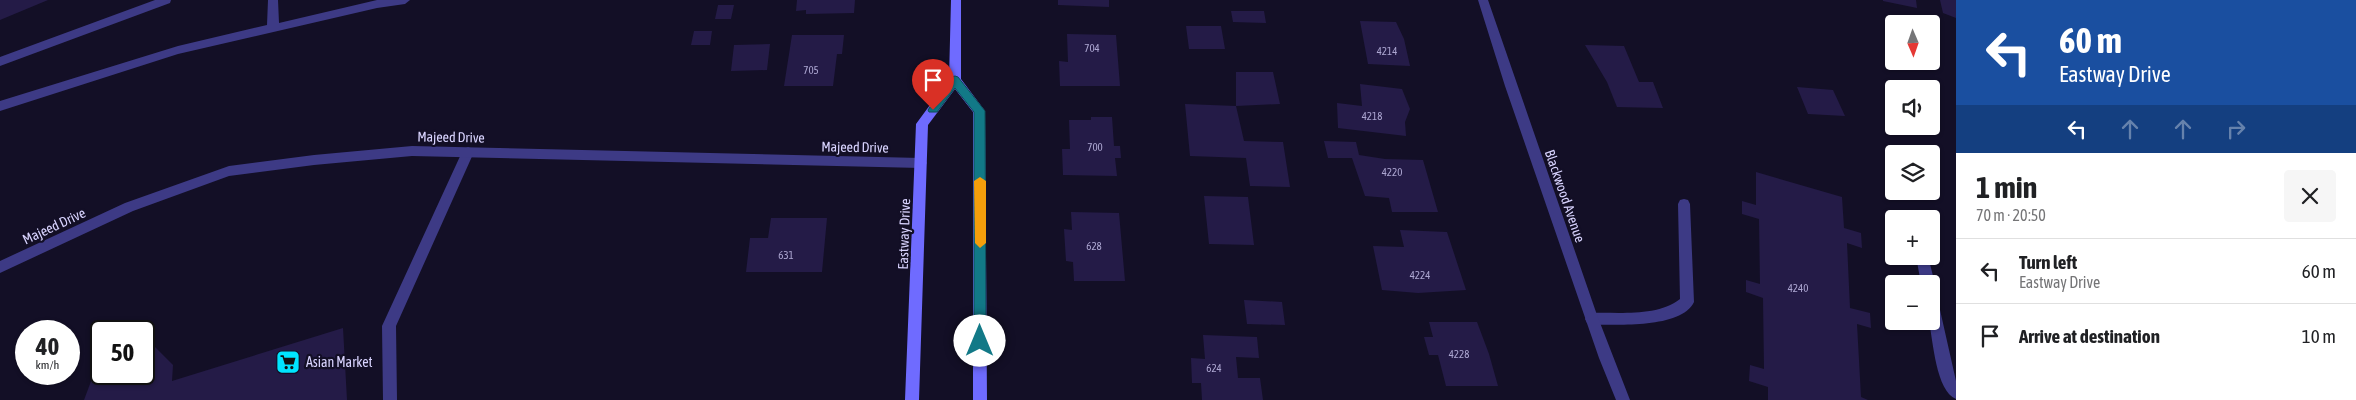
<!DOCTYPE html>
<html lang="en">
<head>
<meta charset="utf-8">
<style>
  :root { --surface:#fff; --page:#f6f6f6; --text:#202124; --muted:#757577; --line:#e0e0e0 }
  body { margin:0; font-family:"Asap Condensed",sans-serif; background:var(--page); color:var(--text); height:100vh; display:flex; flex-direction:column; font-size:19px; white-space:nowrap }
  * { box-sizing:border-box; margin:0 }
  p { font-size:16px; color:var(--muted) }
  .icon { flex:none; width:28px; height:28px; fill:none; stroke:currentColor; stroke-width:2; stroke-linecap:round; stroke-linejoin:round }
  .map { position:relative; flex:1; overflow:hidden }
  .panel { display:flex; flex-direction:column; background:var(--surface); width:400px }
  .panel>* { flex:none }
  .guide { background:#1a4fa0; color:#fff; overflow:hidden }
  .needle { width:32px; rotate:178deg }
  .buttons { position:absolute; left:1885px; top:15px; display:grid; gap:10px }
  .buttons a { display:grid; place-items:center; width:55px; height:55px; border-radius:5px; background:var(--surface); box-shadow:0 1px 4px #0004; font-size:25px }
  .speed { position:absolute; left:15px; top:320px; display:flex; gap:10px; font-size:25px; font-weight:700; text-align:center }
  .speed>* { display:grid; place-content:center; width:65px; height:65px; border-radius:50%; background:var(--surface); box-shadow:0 1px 4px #0004; line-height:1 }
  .speed small { font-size:12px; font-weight:400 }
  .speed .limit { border:2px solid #111; border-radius:8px; background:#fff; color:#111 }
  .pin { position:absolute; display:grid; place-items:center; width:42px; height:42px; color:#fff; margin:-51px -21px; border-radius:50% 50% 50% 0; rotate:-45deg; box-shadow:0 0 5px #0007 }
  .pin .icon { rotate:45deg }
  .me { position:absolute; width:55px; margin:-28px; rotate:0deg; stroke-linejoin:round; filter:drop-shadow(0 0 4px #0008) }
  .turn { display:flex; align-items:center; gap:18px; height:105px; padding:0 20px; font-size:22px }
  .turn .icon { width:65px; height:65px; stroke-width:2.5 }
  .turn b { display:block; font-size:35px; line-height:42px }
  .lanes { display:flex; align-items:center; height:48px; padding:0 20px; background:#0003; justify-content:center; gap:25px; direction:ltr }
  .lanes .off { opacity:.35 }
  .round { display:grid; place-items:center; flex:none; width:52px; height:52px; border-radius:5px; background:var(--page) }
  .headline { display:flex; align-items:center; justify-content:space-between; height:85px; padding:0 20px }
  h1 { font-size:30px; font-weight:700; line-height:38px }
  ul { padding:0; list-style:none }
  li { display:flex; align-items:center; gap:15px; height:65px; padding:0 20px; border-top:1px solid var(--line) }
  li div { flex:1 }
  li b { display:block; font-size:19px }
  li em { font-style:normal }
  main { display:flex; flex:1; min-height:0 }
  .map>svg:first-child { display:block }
</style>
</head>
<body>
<main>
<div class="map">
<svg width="1956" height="400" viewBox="0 0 1956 400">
  <rect width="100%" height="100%" fill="#130f26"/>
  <path fill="#241b47" d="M0,0H48L0,20Z
    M797,0H855L854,13L806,14V10L796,11Z
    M1058,0H1109V7L1058,5Z
    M1883,0H1916L1917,8L1883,1Z
    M1940,0H1956V18L1943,13Z
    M718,5H734L731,19H715Z
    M1231,11H1264L1266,23L1233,22Z
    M1360,21L1396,22L1404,39L1410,66L1368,64Z
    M1186,26H1221L1225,49H1189Z
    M694,31H712L710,45H691Z
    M1067,34L1116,35L1120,86H1060L1059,61L1068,62Z
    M792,35H844L842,54H837L833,86H784Z
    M770,44L767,70L731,71L734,45Z
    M1585,45L1624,46L1639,82H1653L1663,108L1617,107L1607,82Z
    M1236,72H1273L1280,104L1236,106Z
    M1360,84L1402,89L1410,109L1405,122L1406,136L1338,128L1337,103L1362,106Z
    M1797,87L1833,90L1845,116L1808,114Z
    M1185,104L1236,106L1244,141L1283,142L1290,187L1250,186L1246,158L1190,156Z
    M1091,117H1112L1114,146H1120L1121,158H1115L1117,176L1063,175L1062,149H1070L1069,120H1091Z
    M1324,141L1356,142L1359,155L1385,159L1423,160L1438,212H1392L1389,198L1365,196L1352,158H1328Z
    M1756,172L1842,197L1844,228L1861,233L1862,248L1847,243L1850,308L1870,313L1871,328L1857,324L1861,397L1868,400H1768V387L1749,381L1750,365L1764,369L1763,298L1746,292V280L1760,284L1759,219L1742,214V201L1756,205Z
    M1204,196L1248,197L1254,245L1209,244Z
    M1071,212L1119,213L1125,281H1074L1073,262L1066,261L1064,229L1072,230Z
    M771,218H827L822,272H746L750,238H768Z
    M1400,230L1447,232L1466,290L1418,293L1382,290L1373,246L1404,247Z
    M1244,300L1282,302L1285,325L1247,324Z
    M1429,322H1477L1489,354L1498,386H1446L1438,355H1429L1424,337H1433Z
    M343,328L347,400H84L99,360L101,359V374H144V346L152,344L173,365L172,381Z
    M1203,335L1257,337L1259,358L1236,357L1238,378H1260L1263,400H1202L1201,383H1192L1191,358L1205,359Z"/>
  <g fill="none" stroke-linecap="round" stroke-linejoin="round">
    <path fill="#3d3a85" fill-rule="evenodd" d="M268,0H278L279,23L377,0H410L405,4L377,8L178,54L0,111V101L178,46L267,25Z
      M468,147L472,149L474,152L396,326L397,400H383L382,326L462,152L464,149Z
      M1684,199L1688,200L1690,204L1694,302C1681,329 1617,324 1592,325L1587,323L1585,319L1587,315L1592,313C1620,312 1657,317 1680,299L1678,204L1680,200Z
      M1916,256H1928L1935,284L1933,288L1931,284H1921Z
      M1931,295L1936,297L1938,301L1956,381V399C1936,391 1933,341 1929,321H1931Z"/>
    <path fill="#3d3a85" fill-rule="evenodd" d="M155,0H171L170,3L0,66V57Z
      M1478,0H1488L1597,315L1630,400H1616L1599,358L1505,86Z
      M412,146L921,158L925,160L927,163L925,166L921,168L412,156L314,165L229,176L133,211L0,273V261L125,203L229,166L314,155Z"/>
    <path fill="#6f6bff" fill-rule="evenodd" d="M951,0H961V79L985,111L987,400H973V112L955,89L928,125L919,400H905L916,124L949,79Z"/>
  </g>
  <path fill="#127987" stroke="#0c4f58" d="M955,76L958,77L985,111L986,341L985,345L980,346L976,345L974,341V112L955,88L937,112H929L928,110L951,77Z"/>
  <path fill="#f59e0b" d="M980,177L986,181V243L980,248L975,243L974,181Z"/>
  <defs>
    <g id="supermarket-square" transform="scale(1.25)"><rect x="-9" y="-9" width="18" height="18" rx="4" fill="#00e5ff" stroke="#130f26"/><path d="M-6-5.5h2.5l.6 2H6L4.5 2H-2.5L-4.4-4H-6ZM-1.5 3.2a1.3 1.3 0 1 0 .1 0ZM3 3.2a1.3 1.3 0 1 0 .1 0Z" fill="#111"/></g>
  </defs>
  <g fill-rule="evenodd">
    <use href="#supermarket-square" x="288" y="362"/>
  </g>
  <g text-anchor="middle" stroke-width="4.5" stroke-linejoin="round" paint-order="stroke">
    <g font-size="11" fill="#aca6d1">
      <text x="1092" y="52">704</text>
      <text x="1387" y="55">4214</text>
      <text x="811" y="74">705</text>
      <text x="1372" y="120">4218</text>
      <text x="1095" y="151">700</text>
      <text x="1392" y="176">4220</text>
      <text x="1094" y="250">628</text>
      <text x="786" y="259">631</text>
      <text x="1420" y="279">4224</text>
      <text x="1798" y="292">4240</text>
      <text x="1459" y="358">4228</text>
      <text x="1214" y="372">624</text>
    </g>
    <g font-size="14" fill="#d9d4ff" stroke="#130f26">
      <text transform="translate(451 137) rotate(1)" y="5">Majeed Drive</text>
      <text transform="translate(855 147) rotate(1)" y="5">Majeed Drive</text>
      <text transform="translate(1565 196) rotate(71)" y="5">Blackwood Avenue</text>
      <text transform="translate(54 226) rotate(-25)" y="5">Majeed Drive</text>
      <text transform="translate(904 234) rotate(-88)" y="5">Eastway Drive</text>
    </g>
    <g font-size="14" fill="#d9d4ff" stroke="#130f26" text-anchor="start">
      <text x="306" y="367">Asian Market</text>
    </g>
  </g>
</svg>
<div class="buttons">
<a><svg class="needle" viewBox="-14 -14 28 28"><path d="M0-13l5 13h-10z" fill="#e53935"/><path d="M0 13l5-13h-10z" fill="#757577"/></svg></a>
<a><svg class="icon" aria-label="sound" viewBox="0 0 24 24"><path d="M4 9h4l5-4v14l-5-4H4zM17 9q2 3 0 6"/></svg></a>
<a><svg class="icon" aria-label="layers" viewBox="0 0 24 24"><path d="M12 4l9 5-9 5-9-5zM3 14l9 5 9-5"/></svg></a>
<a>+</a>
<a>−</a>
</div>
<div class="speed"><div>40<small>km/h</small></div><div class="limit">50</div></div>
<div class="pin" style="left:933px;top:110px;background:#d93025"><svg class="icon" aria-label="arrive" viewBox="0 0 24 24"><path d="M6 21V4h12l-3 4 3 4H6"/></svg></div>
<svg class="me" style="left:980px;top:341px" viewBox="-20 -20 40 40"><circle r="19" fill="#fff"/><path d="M0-13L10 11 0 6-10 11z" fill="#127987"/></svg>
</div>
<section class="panel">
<div class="guide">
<div class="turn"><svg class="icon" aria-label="left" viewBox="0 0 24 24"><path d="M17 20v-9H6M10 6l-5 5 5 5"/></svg><div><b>60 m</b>Eastway Drive</div></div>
<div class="lanes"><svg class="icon" aria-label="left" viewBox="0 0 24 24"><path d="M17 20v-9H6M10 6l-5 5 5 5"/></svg><svg class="icon off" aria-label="ahead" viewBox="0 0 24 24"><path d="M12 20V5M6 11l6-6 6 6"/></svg><svg class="icon off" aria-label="ahead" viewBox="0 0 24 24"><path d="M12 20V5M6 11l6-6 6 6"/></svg><svg class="icon off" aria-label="right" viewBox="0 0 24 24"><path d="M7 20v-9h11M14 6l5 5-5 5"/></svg></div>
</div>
<div class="headline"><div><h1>1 min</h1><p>70 m · 20:50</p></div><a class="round"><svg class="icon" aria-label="close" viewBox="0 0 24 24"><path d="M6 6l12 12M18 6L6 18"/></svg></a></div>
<ul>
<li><svg class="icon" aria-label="left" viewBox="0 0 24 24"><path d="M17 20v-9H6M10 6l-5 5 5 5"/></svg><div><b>Turn left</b><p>Eastway Drive</p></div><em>60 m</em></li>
<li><svg class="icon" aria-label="arrive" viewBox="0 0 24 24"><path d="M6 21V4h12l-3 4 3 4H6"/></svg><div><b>Arrive at destination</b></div><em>10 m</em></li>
</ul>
</section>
</main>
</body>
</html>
